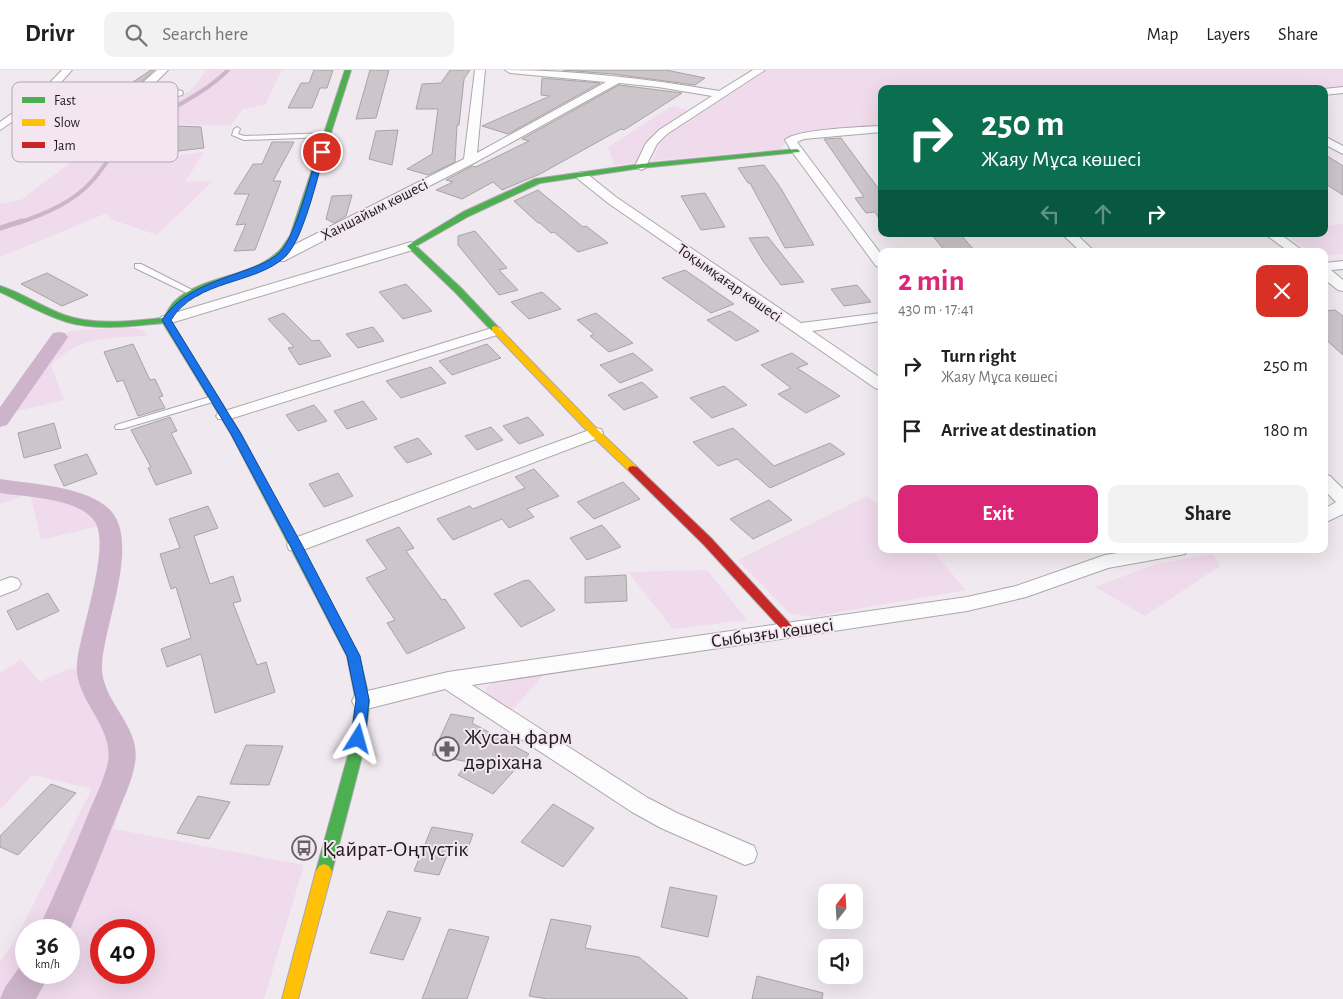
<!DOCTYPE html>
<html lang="en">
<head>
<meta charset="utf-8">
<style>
  :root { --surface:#fff; --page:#f2f2f2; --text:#202124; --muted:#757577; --line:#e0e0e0; --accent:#db2777 }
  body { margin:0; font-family:"Alegreya Sans",sans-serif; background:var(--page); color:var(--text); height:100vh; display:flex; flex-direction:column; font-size:19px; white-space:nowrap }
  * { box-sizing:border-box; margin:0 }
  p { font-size:16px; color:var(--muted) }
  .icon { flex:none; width:28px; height:28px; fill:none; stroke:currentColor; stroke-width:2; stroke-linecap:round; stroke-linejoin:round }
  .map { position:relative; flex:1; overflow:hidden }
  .side { position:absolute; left:878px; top:178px; width:450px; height:305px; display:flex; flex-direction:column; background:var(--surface); border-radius:10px; box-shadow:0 5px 20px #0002 }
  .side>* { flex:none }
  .top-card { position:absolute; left:878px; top:15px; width:450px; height:152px; border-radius:10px; box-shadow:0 5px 20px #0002; background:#0b6e4f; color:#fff; overflow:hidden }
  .needle { width:32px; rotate:17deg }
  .tools { position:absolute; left:818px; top:814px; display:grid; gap:10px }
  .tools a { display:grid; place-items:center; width:45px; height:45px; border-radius:10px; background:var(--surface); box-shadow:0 5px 20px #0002; font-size:25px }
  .speed { position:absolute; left:15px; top:849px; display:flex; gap:10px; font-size:25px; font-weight:700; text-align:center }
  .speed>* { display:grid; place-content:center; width:65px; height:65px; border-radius:50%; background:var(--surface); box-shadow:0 5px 20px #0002; line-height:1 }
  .speed small { font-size:12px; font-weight:400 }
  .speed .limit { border:8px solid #d22; background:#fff; color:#111 }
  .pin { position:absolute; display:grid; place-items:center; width:42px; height:42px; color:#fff; margin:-21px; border:2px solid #fff; border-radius:50%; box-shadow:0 1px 5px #0007 }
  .me { position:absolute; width:55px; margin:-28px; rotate:8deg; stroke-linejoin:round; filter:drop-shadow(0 0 4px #0008) }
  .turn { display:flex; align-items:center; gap:18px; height:105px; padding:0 20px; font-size:22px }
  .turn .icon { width:65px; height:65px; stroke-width:2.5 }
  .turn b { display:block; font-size:35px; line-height:42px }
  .lanes { display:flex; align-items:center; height:48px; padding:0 20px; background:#0003; justify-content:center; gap:25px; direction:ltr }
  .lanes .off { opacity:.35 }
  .round { display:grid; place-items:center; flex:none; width:52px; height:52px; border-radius:10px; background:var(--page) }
  .head { display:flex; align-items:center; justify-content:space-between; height:85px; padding:0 20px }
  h1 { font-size:30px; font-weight:700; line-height:38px; color:var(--accent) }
  .button { display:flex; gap:10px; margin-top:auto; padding:10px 20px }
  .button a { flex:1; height:58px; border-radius:10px; background:var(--accent); color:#fff; font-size:20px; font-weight:700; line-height:58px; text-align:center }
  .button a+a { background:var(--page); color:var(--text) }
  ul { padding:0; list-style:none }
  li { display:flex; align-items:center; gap:15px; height:65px; padding:0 20px }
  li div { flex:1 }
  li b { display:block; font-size:19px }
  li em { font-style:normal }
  header { display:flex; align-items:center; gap:30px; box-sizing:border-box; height:70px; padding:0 25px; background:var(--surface); border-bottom:1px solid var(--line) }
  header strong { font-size:24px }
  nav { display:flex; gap:28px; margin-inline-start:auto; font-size:18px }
  .search { width:350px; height:45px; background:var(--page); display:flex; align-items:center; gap:12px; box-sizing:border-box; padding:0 18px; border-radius:10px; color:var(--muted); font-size:19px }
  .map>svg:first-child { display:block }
</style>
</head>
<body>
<header>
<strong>Drivr</strong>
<div class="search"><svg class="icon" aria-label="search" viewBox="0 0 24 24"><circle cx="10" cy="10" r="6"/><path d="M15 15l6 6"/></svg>Search here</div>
<nav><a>Map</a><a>Layers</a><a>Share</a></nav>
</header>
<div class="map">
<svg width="1343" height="929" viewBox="0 0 1343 929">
  <rect width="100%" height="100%" fill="#f0e9ef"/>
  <path fill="#f0dbed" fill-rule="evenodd" d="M207,0H282L265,35L243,39L230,56L164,54L144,73L132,90L151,89L204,82L185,112L213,111L157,165L110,149L107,143L0,187V134L21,130L70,93L110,67L191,20Z
    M767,0H1343V18L881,19V55L797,64L787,70L781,79L652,91L660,73L673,61Z
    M672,36L692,41L649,68L643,75L639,90L635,93L614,95L608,77Z
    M1343,154V184L1324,186V181H1309L1285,164H1324V156Z
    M126,257L142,260L148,266C109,268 79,265 51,296L64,330L13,342L69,261Z
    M0,418C28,425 70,424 93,443C97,446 100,451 103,455L41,470L30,423L0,434Z
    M867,426L881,436V479H931L966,520L812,547L789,543L738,490Z
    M1213,484L1220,496L1145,546L1095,517L1153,495Z
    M707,500L747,550L673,559L628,502Z
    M21,589L40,612L68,599H99L134,692L114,759L304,795L264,929H0V891L13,874L92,719L32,705L0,740V603ZM26,860H69V902H26ZM101,860H144V902H101Z
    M544,605L511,641L486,625C482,605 530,607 544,605Z"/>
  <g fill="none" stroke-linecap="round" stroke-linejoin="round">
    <path stroke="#ceb4ca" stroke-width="4" d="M18,153C45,144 74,132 93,110C107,94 115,76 133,63C164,40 200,28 228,0"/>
    <path stroke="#ceb4ca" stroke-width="5" d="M0,158L22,151"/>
    <path fill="#ceb4ca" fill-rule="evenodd" d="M59,262L65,263L68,267L7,355L0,357V337L53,263Z
      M0,409C31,414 89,416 111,441C140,474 104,554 102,595C100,631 142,656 135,693C132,712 123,729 116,747C101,786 85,824 69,862V860H38C56,821 73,782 89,742C96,725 104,710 108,692C114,655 73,629 77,593C80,561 111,477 95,452C80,428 26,427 0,423Z
      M26,890V902H51L36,929H0L5,917L24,891Z"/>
  </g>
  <path fill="#ccc6cb" stroke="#a7a3a7" d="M151,0H154L139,14L140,19L150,22L141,28L112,26Z
    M314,0H333L327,18H320L312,38H288L301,13H309Z
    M370,0H389L376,48L356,49Z
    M450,0H470L464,9L459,55H457L455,92L428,105L407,99L432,84L438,39H416L422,14L441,13Z
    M563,0H666L705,8L695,15L613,4Z
    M542,8L600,13L508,64L482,56L550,26L541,25Z
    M619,15L682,23L624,60L621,59L540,104L502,120L493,112L462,129L436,120L453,112L446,110L472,96L476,97L529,71L522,69Z
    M176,56L201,57L204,78L178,81Z
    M398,60L392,95L369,89L376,61Z
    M841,68L881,122V152L875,142L866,143L855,128L864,127L824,69Z
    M272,72H294L273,111H281L255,180L234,181L246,154L236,155L249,124H234L253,94H262Z
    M1324,84L1343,96V125L1324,113Z
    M764,95L780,117L814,175L785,178L750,113H748L738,98Z
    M538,120L583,157L586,156L608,173L578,182L554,162L551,163L540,153H538L514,131Z
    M705,123L717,143L725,157L701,160L681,126Z
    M352,125L346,146L334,153L326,149L332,126Z
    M475,161L507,198L499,200L518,220L499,225L458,175V166Z
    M931,164H960L975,181H945Z
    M768,167L804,212L781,215L763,191L749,168Z
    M685,200L734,234L711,243L662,208Z
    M47,203L88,225L62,236L21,214Z
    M406,214L432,241L403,249L379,222Z
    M857,215L871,232L844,236L831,219Z
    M542,222L561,239L529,249L511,232Z
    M1335,240L1343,246V285L1324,268V241Z
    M730,241L759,261L736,271L707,250Z
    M284,243L312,271L319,270L331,286L299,295L288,278L294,277L268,249Z
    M596,243L633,273L609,282L590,266L594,264L577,250Z
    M373,257L384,271L358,278L346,264Z
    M133,274L150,310L155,309L163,326L159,327L165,338L138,346L123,310L117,312L104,282Z
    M487,274L501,288L452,305L439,291Z
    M633,283L653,300L620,313L600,295Z
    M792,283L808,294L797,298L840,326L806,343L778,324L791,318L761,295Z
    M431,297L446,313L401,328L386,311Z
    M642,312L658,327L624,340L608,325Z
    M724,316L747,335L712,348L690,328Z
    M363,331L377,349L347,359L334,341Z
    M314,335L327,351L298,361L286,345Z
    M170,347L177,361L171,363L192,403L156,415L148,398L151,397L131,360Z
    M528,347L544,365L519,374L503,356Z
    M54,353L61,378L24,388L18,363Z
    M491,357L503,370L477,380L465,366Z
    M733,358L774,396L830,373L845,384L770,418L737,389L718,396L693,372Z
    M418,368L432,384L407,393L394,377Z
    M87,384L97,404L64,416L54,395Z
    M534,399L559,426L527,439L534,447L509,458L502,449L453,470L437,449L470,436L473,439L525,418L515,407Z
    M338,403L353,426L324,437L309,414Z
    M623,412L640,429L594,449L577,432Z
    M769,430L792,450L753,469L730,449Z
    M208,436L218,458L194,466L210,514L233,506L241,531L233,533L257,595L266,592L275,622L215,643L201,584L167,597L161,579L191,568L176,517L171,519L160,484L180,478L169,449Z
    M602,455L621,477L587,490L570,468Z
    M399,457L414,478L406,481L442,530L445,529L465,558L407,584L387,553L395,550L366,508L387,499L366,470Z
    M626,505L627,531L585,533V507Z
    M529,510L555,540L521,557L494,524L523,511Z
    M48,523L59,541L17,560L7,541Z
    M451,644L474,648L472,653L529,684L493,724L458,705L469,692L432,685Z
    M246,675L283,676L269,715L230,714Z
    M51,714L76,723L18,785L0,777V766Z
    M198,726L230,732L209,769L177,763Z
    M553,734L594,758L563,797L521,772Z
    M432,757L473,764L466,784L450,778L439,805L414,801Z
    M670,817L717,826L708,867L661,857Z
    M388,841L421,848L403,890L370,883Z
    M551,849L591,856L585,878L639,887L688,929H548L529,926Z
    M449,859L489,867L467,929H422Z
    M757,906L823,923L822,929H752Z"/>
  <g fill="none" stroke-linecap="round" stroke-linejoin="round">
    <g stroke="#aca7ab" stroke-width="2">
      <path id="lane" d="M237,57L240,59L238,64L244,66L327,63L330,65L327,67L244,70L232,65L234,59Z
        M135,194H141L200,224L196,226H193L135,198Z
        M213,326L216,327L217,329L216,331L122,359H116L115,357L116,355Z"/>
    </g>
    <g stroke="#aca7ab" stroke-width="2">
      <path id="street" d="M62,0H72L46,29L0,60V52L38,25Z
        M157,0H168L153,15L182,21L183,23L182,25L178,26L141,18V14Z
        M475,0H485L477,83L606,12L510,3L505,0C577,0 649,9 719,21L753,0H765L667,64L657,74L645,98L641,100L635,96L646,73L659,60L712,26L658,17L619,13L474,93L284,191H274L272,188L274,185L464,89Z
        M1343,17V23L1324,25V19Z
        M881,56V62L804,69L797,72L881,184V197L876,196L793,83L785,70C796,59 863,57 881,56Z
        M1324,66L1343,76V84L1324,74Z
        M582,102L586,103L616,127L801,253L881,243V251L812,261L881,308V320L875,318L608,133L578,109L576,106L578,103Z
        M1062,164H1076L1094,181H1080Z
        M1265,164H1280L1303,181H1288Z
        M411,172L418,176L416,179L171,253H161L159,250L161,247Z
        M1343,191V199L1331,200L1343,210V221L1338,220L1324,209V193Z
        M495,257L500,258L502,261L500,264L230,349H218L216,346L218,343Z
        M595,358L601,359L603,363L601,367L303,480L296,481L289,480L287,475L289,470Z
        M1324,404L1330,406L1343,419V444L1324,453V439L1336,432L1324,420Z
        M1143,479H1188L1185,484L1108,498L1026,527L967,541L472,615L648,728L679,744L754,776L757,784L754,792L745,795L661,758L632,742L445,619L363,640L355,637L352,631L355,625L363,622L448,602L967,527L1016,516L1105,485Z
        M11,507L18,509L21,514L18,519L0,526V511Z"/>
    </g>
    <g stroke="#aca7ab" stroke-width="2">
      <path id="fast" d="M345,0H351L298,166C291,176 286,185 276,192C248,212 201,211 179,237C176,241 173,246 170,250L241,364L359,586L370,631L363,682L332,801L329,806L324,808L319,806L316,801L349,682L356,631L347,586L231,364L163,253C132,256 98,261 67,252C44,245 22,232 0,222V216C22,223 42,237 64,245C95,256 131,251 163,248C167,243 170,236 174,232C203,204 250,209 279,181C283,177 286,171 290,166Z
        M797,79L800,81L799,82L641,98L540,113L469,146L416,176L461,218L498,257V261H492L455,222L407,176L463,142L535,109L641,94Z"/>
    </g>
    <g stroke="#aca7ab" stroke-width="2">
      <path id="slow" d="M495,256L498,257L599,361L637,397L638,399L637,401H629L591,365L492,261V257Z
        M324,794L329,796L332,801L298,929H282L316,801L319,796Z"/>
    </g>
    <g stroke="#aca7ab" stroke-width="2">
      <path id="jam" d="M633,396L637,397L711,468L792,556L794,559L792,562H784L703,474L629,401L628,399L629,397Z"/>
    </g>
    <use href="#lane" fill="#fdfcfd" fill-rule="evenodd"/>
    <use href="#street" fill="#fdfcfd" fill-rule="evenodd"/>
    <use href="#fast" fill="#4caf50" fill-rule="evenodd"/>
    <use href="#slow" fill="#ffc107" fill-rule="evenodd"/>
    <use href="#jam" fill="#c62828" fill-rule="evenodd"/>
  </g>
  <path fill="#1a73e8" stroke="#114b97" d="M322,80L325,82C317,108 304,167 286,186C256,215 196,209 171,250L241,364L302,475L360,586L369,630L365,669L363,673L358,674L353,673L351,669L356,630L347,586L290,475L231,364L162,250C181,221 214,212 246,200C257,196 271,191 280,182C295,168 311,104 318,82Z"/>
  <defs>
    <g id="pharmacy-ring" transform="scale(1.25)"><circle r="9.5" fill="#f3e6f1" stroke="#686267" stroke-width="1.5"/><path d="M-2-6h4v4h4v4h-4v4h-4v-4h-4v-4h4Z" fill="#686267"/></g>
    <g id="bus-ring" transform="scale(1.25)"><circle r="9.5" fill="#f3e6f1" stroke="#686267" stroke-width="1.5"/><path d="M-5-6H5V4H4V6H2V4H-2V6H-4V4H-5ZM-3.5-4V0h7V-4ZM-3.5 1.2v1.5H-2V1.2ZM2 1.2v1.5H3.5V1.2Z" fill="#686267"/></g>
  </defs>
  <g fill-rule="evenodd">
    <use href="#pharmacy-ring" x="447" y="679"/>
    <use href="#bus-ring" x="304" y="778"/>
  </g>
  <g text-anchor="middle" stroke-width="4" stroke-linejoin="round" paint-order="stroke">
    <g font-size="16" fill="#1e1a1e" stroke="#f3e6f1">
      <text transform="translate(374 139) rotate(-27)" y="6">Ханшайым көшесі</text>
      <text transform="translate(730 212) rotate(35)" y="6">Тоқымқағар көшесі</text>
    </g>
    <g font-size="19" fill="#1e1a1e" stroke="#f3e6f1">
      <text transform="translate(772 562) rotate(-8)" y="7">Сыбызғы көшесі</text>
    </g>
    <g font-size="22" fill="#1e1a1e" stroke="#f3e6f1" text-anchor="start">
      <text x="464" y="674">Жусан фарм<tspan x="464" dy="25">дәріхана</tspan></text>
      <text x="322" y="786">Қайрат-Оңтүстік</text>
    </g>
  </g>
  <rect x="12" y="12" width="166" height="80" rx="8" fill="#f3e6f1" stroke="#b3a9b2" stroke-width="1"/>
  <rect x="22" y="27" width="23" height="6" fill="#4caf50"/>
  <rect x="22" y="49" width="23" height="7" fill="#ffc107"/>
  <rect x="22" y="72" width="23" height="6" fill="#c62828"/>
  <g font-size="14" fill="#1e1a1e">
    <text x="54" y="35">Fast</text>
    <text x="54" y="57">Slow</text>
    <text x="54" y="80">Jam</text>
  </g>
</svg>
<div class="tools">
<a><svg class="needle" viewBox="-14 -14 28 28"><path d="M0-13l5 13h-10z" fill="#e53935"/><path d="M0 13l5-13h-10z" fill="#757577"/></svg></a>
<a><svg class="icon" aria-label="sound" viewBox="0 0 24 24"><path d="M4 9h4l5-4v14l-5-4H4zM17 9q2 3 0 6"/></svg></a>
</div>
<div class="speed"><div>36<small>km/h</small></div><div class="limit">40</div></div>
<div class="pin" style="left:322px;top:82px;background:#d93025"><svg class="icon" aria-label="arrive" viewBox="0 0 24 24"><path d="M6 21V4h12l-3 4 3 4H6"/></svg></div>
<svg class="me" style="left:358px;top:669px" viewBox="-20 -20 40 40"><path d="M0-17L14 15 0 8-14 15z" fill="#1a73e8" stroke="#fff" stroke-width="4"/></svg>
<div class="top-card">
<div class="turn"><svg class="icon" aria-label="right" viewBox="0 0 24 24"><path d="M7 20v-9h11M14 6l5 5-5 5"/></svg><div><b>250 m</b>Жаяу Мұса көшесі</div></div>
<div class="lanes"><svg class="icon off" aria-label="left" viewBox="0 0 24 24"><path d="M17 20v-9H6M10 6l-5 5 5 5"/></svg><svg class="icon off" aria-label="ahead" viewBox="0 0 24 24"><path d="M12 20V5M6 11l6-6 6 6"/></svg><svg class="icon" aria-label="right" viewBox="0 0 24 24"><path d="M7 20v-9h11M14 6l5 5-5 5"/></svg></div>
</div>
<section class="side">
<div class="head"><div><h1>2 min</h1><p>430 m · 17:41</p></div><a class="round" style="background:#d93025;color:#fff"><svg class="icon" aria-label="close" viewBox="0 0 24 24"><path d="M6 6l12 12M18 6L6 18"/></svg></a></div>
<ul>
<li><svg class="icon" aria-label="right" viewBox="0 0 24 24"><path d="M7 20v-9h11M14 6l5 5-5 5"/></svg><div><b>Turn right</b><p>Жаяу Мұса көшесі</p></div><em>250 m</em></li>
<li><svg class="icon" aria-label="arrive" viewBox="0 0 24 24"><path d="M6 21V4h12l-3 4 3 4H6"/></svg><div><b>Arrive at destination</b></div><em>180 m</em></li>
</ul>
<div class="button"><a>Exit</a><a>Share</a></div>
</section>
</div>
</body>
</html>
